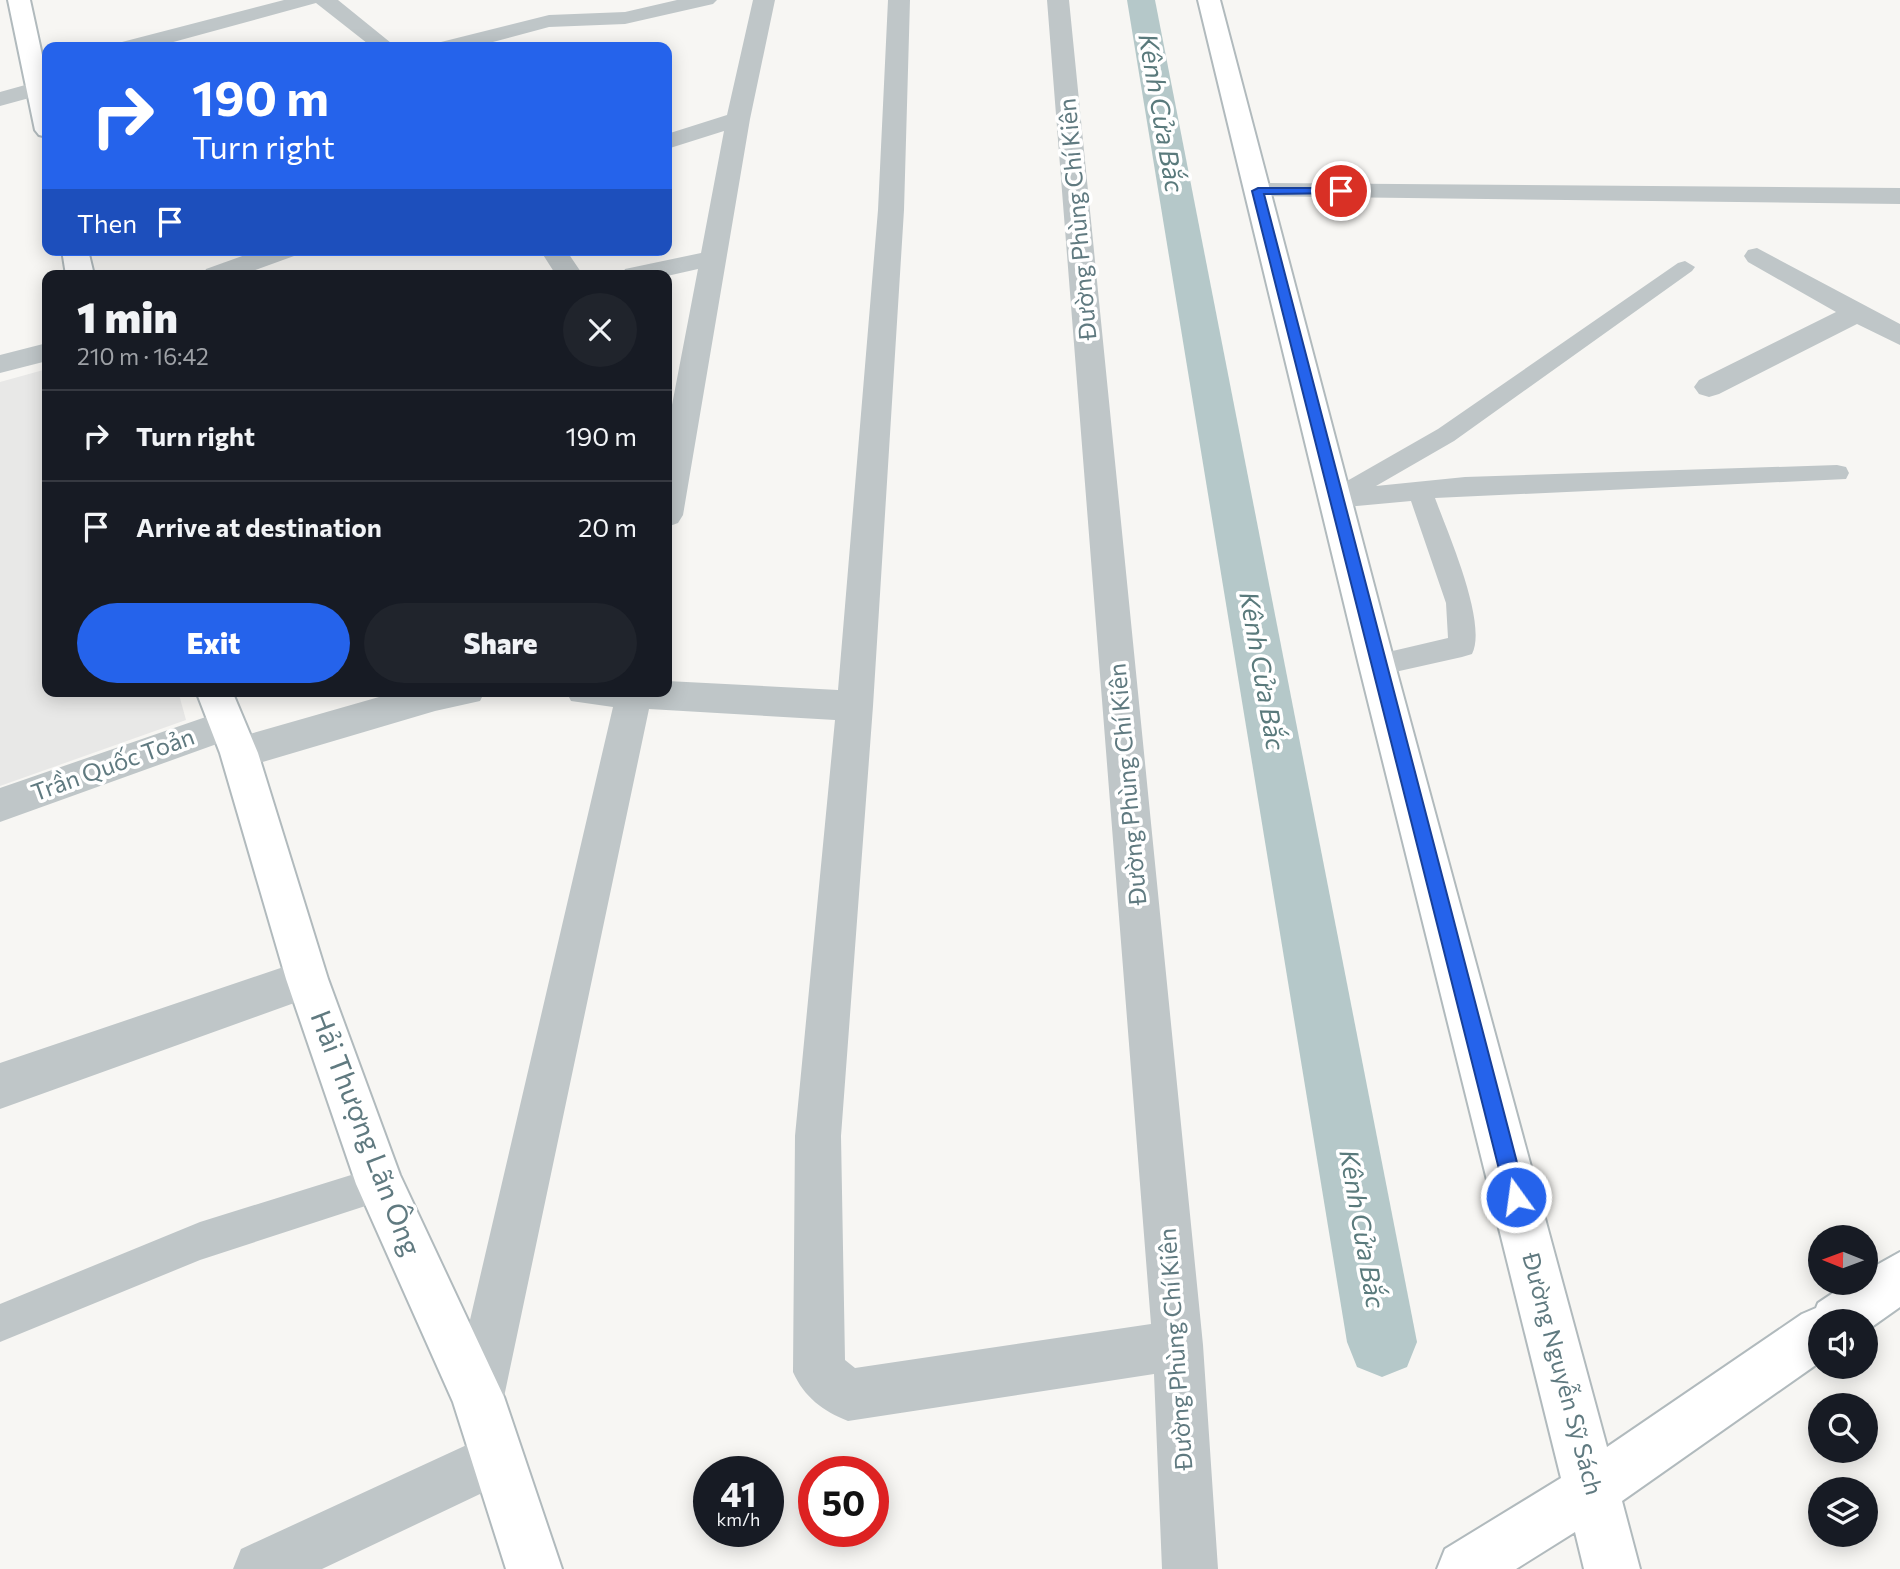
<!DOCTYPE html>
<html lang="en">
<head>
<meta charset="utf-8">
<style>
  :root { --surface:#171b24; --page:#20242c; --text:#f1f3f6; --muted:#9ea1a6; --line:#363941; --accent:#2563eb }
  body { margin:0; font-family:Commissioner,sans-serif; background:var(--page); color:var(--text); height:100vh; display:flex; flex-direction:column; font-size:26px; white-space:nowrap }
  * { box-sizing:border-box; margin:0 }
  p { font-size:23px; color:var(--muted) }
  .icon { flex:none; width:38px; height:38px; fill:none; stroke:currentColor; stroke-width:2; stroke-linecap:round; stroke-linejoin:round }
  .map { position:relative; flex:1; overflow:hidden }
  .details { position:absolute; left:42px; top:270px; width:630px; height:427px; display:flex; flex-direction:column; background:var(--surface); border-radius:14px; box-shadow:0 4px 18px #0003 }
  .details>* { flex:none }
  .top-card { position:absolute; left:42px; top:42px; width:630px; height:214px; border-radius:14px; box-shadow:0 4px 18px #0003; background:#2563eb; color:#fff; overflow:hidden }
  .needle { width:46px; rotate:271deg }
  .tools { position:absolute; left:1808px; top:1225px; display:grid; gap:14px }
  .tools a { display:grid; place-items:center; width:70px; height:70px; border-radius:50%; background:var(--surface); box-shadow:0 4px 18px #0003; font-size:35px }
  .speed { position:absolute; left:693px; top:1456px; display:flex; gap:14px; font-size:35px; font-weight:700; text-align:center }
  .speed>* { display:grid; place-content:center; width:91px; height:91px; border-radius:50%; background:var(--surface); box-shadow:0 4px 18px #0003; line-height:1 }
  .speed small { font-size:18px; font-weight:400 }
  .speed .limit { border:10px solid #d22; background:#fff; color:#111 }
  .pin { position:absolute; display:grid; place-items:center; width:60px; height:60px; color:#fff; margin:-30px; border:4px solid #fff; border-radius:50%; box-shadow:0 2px 7px #0007 }
  .me { position:absolute; width:77px; margin:-38px; rotate:346deg; stroke-linejoin:round; filter:drop-shadow(0 0 5px #0008) }
  .turn { display:flex; align-items:center; gap:24px; height:147px; padding:0 35px; font-size:32px }
  .turn .icon { width:91px; height:91px; stroke-width:2.5 }
  .turn b { display:block; font-size:49px; line-height:60px }
  .then { display:flex; align-items:center; height:66px; padding:0 35px; background:#0003; gap:14px; font-size:26px }
  .round { display:grid; place-items:center; flex:none; width:74px; height:74px; border-radius:37px; background:var(--page) }
  .head { display:flex; align-items:center; justify-content:space-between; height:119px; padding:0 35px }
  h1 { font-size:42px; font-weight:800; line-height:52px }
  .primary-button { display:flex; gap:14px; margin-top:auto; padding:14px 35px }
  .primary-button a { flex:1; height:80px; border-radius:42px; background:var(--accent); color:#fff; font-size:28px; font-weight:800; line-height:80px; text-align:center }
  .primary-button a+a { background:var(--page); color:var(--text) }
  ul { padding:0; list-style:none }
  li { display:flex; align-items:center; gap:21px; height:91px; padding:0 35px; border-top:2px solid var(--line) }
  li div { flex:1 }
  li b { display:block; font-size:26px }
  li em { font-style:normal }
  .map>svg:first-child { display:block }
</style>
</head>
<body>
<div class="map">
<svg width="1900" height="1569" viewBox="0 0 1900 1569">
  <rect width="100%" height="100%" fill="#f7f6f3"/>
  <path fill="#e8e8e7" d="M47,369V691H178L186,720L0,786V382Z"/>
  <g fill="none" stroke-linecap="round" stroke-linejoin="round">
    <path fill="#b5c8c9" fill-rule="evenodd" d="M1127,0H1155L1417,1342L1407,1367L1382,1377L1357,1367L1347,1342Z"/>
    <g stroke="#b1babd" stroke-width="4">
      <path id="secondary" d="M8,0H30L47,78V137L39,135L35,130Z
        M1198,0H1220L1395,665L1607,1447L1802,1314L1816,1308L1818,1303L1848,1283H1866V1271L1900,1252V1307L1866,1331V1321H1820V1362L1622,1501L1640,1569H1584L1575,1532L1516,1569H1437L1445,1549L1561,1478L1359,665Z
        M62,250H88L94,275H66Z
        M196,691H232L258,753L328,979L400,1175L504,1397L562,1569H506L453,1402L356,1184L286,979L220,753Z"/>
    </g>
    <path fill="#bfc6c8" fill-rule="evenodd" d="M1685,261L1695,267L1692,271L1454,441L1376,486L1465,477L1837,465L1846,467L1849,473L1846,479L1435,498C1447,531 1488,623 1472,654L1462,657L1377,676L1367,673L1363,665L1367,657L1448,638L1446,603L1411,501L1335,508L1326,505L1323,499L1326,493L1438,429L1678,263Z
      M380,1166L393,1171L398,1184L393,1197L200,1260L0,1342V1304L200,1222Z"/>
    <path fill="#bfc6c8" fill-rule="evenodd" d="M284,0H338L396,47H372L316,3L155,47H119L122,42Z
      M677,0H717L713,4L625,24L549,27L474,47H438L441,42L549,15L625,12Z
      M753,0H775L750,119L683,515L678,523L667,527V431L698,269L667,276L622,275L625,269L701,253L724,131L667,149V134L727,115Z
      M888,0H910L904,210L873,706L841,1136L845,1360L855,1368L1151,1324L1047,0H1069L1203,1345L1218,1569H1162L1154,1374L848,1421C823,1411 804,1397 793,1372L795,1136L835,720L649,709L504,1397L496,1415L478,1423L460,1415L452,1397L613,707L571,701L566,691H667V681L838,690L878,210Z
      M36,82L47,89L44,94L0,106V92Z
      M1258,183L1900,188V204L1249,196L1245,191L1249,186Z
      M1757,248L1900,324V345L1857,324L1719,394L1709,397L1699,394L1694,387L1699,380L1836,312L1748,262L1744,256L1748,250Z
      M259,250H298L294,256L242,275H203L206,269Z
      M540,250H566L583,275H556Z
      M47,343V361L0,373V355Z
      M400,691H485L480,701L435,711L239,769L226,764L220,753L226,742L239,737Z
      M226,710L239,714L245,725L239,736L0,822V788Z
      M307,959L322,965L328,979L322,993L0,1109V1063Z
      M497,1431L516,1439L524,1458L516,1477L322,1569H233L241,1549Z"/>
    <use href="#secondary" fill="#fff" fill-rule="evenodd"/>
  </g>
  <path fill="#2563eb" stroke="#184099" stroke-width="2" d="M1341,188L1345,189V193L1264,194L1526,1197L1523,1204L1516,1207L1509,1204L1506,1197L1252,191L1258,188Z"/>
  <g text-anchor="middle" stroke-width="7" stroke-linejoin="round" paint-order="stroke">
    <g font-size="24" fill="#607a80" stroke="#fff">
      <text transform="translate(1078 219) rotate(-95)" y="8">Đường Phùng Chí Kiên</text>
      <text transform="translate(113 765) rotate(-20)" y="8">Trần Quốc Toản</text>
      <text transform="translate(1128 784) rotate(-95)" y="8">Đường Phùng Chí Kiên</text>
      <text transform="translate(1176 1349) rotate(-94)" y="8">Đường Phùng Chí Kiên</text>
      <text transform="translate(1562 1374) rotate(75)" y="8">Đường Nguyễn Sỹ Sách</text>
    </g>
    <g font-size="26" font-style="italic" fill="#5a7a7c" stroke="#fff">
      <text transform="translate(1161 113) rotate(80)" y="9">Kênh Cửa Bắc</text>
      <text transform="translate(1262 671) rotate(80)" y="9">Kênh Cửa Bắc</text>
      <text transform="translate(1362 1229) rotate(80)" y="9">Kênh Cửa Bắc</text>
    </g>
    <g font-size="28" fill="#607a80" stroke="#fff">
      <text transform="translate(366 1133) rotate(69)" y="10">Hải Thượng Lãn Ông</text>
    </g>
  </g>
</svg>
<div class="tools">
<a><svg class="needle" viewBox="-14 -14 28 28"><path d="M0-13l5 13h-10z" fill="#e53935"/><path d="M0 13l5-13h-10z" fill="#9ea1a6"/></svg></a>
<a><svg class="icon" aria-label="sound" viewBox="0 0 24 24"><path d="M4 9h4l5-4v14l-5-4H4zM17 9q2 3 0 6"/></svg></a>
<a><svg class="icon" aria-label="search" viewBox="0 0 24 24"><circle cx="10" cy="10" r="6"/><path d="M15 15l6 6"/></svg></a>
<a><svg class="icon" aria-label="layers" viewBox="0 0 24 24"><path d="M12 4l9 5-9 5-9-5zM3 14l9 5 9-5"/></svg></a>
</div>
<div class="speed"><div>41<small>km/h</small></div><div class="limit">50</div></div>
<div class="pin" style="left:1341px;top:191px;background:#d93025"><svg class="icon" aria-label="arrive" viewBox="0 0 24 24"><path d="M6 21V4h12l-3 4 3 4H6"/></svg></div>
<svg class="me" style="left:1516px;top:1197px" viewBox="-20 -20 40 40"><circle r="17" fill="#2563eb" stroke="#fff" stroke-width="3"/><path d="M0-11L8 9 0 5-8 9z" fill="#fff"/></svg>
<div class="top-card">
<div class="turn"><svg class="icon" aria-label="right" viewBox="0 0 24 24"><path d="M7 20v-9h11M14 6l5 5-5 5"/></svg><div><b>190 m</b>Turn right</div></div>
<div class="then">Then<svg class="icon" aria-label="arrive" viewBox="0 0 24 24"><path d="M6 21V4h12l-3 4 3 4H6"/></svg></div>
</div>
<section class="details">
<div class="head"><div><h1>1 min</h1><p>210 m · 16:42</p></div><a class="round"><svg class="icon" aria-label="close" viewBox="0 0 24 24"><path d="M6 6l12 12M18 6L6 18"/></svg></a></div>
<ul>
<li><svg class="icon" aria-label="right" viewBox="0 0 24 24"><path d="M7 20v-9h11M14 6l5 5-5 5"/></svg><div><b>Turn right</b></div><em>190 m</em></li>
<li><svg class="icon" aria-label="arrive" viewBox="0 0 24 24"><path d="M6 21V4h12l-3 4 3 4H6"/></svg><div><b>Arrive at destination</b></div><em>20 m</em></li>
</ul>
<div class="primary-button"><a>Exit</a><a>Share</a></div>
</section>
</div>
</body>
</html>
